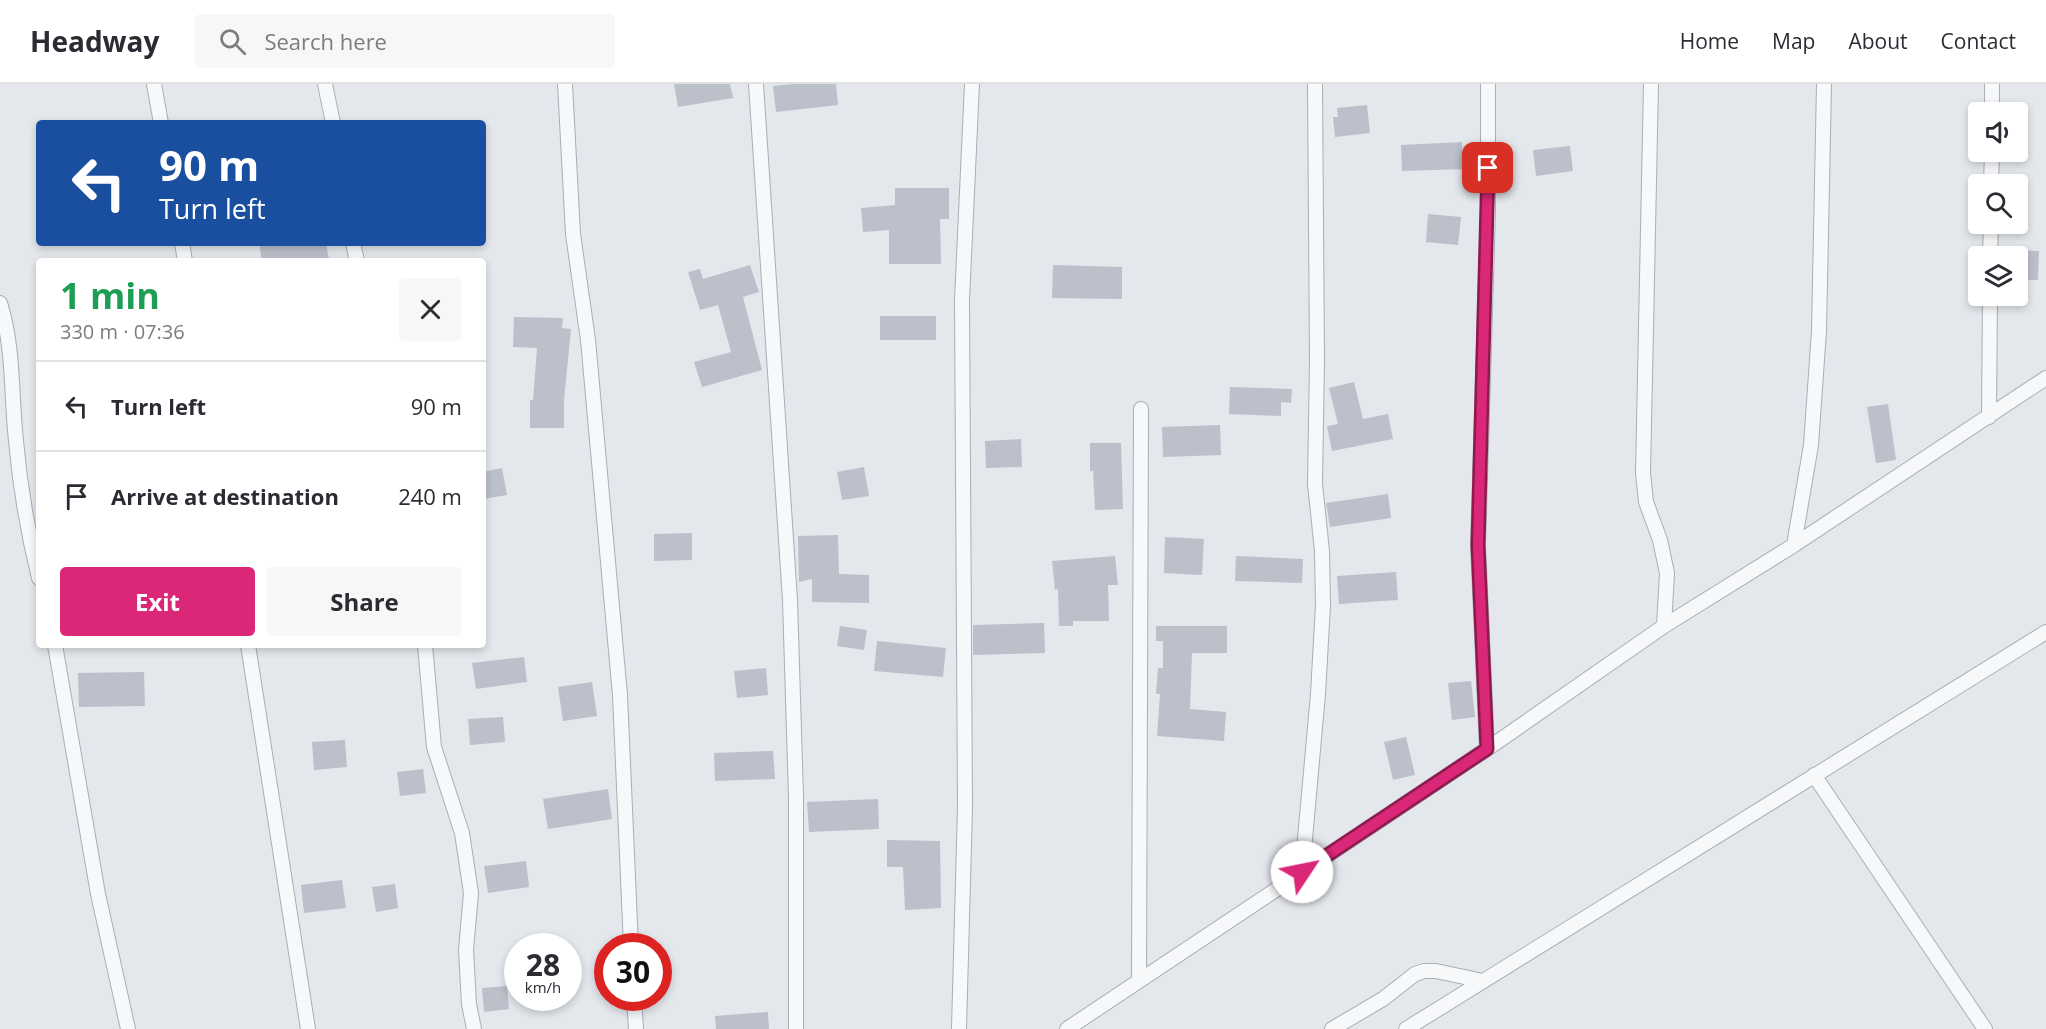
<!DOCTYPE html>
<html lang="en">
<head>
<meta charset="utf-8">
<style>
  :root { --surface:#fff; --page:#f7f7f7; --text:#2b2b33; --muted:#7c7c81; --line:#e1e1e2; --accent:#db2777 }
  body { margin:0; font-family:"Open Sans",sans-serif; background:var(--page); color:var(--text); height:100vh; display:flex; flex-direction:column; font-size:22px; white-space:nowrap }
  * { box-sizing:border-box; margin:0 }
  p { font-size:20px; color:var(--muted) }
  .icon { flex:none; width:33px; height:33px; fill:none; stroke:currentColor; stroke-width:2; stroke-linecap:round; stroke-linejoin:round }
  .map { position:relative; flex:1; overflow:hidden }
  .side { position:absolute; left:36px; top:174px; width:450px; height:390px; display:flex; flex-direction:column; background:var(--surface); border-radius:6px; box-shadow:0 3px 9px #0003 }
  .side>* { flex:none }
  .banner { position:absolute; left:36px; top:36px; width:450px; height:126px; border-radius:6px; box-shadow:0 3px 9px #0003; background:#1a4fa0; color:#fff; overflow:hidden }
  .buttons { position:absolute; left:1968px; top:18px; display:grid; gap:12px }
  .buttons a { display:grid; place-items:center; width:60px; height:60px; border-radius:6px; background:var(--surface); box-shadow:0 3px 9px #0003; font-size:30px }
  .speed { position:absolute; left:504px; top:849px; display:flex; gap:12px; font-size:30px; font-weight:700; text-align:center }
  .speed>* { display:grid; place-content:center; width:78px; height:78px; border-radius:50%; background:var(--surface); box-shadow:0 3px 9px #0003; line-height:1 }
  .speed small { font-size:15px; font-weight:400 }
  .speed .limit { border:9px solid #d22; background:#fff; color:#111 }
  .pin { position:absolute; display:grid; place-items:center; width:51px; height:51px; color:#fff; margin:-26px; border-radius:12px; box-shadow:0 3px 9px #0006 }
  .me { position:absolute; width:66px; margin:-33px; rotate:56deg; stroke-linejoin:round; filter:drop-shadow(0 0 4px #0008) }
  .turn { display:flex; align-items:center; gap:21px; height:126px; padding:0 24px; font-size:27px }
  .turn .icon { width:78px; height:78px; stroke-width:2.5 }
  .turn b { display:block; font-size:42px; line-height:51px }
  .round { display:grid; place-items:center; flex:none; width:63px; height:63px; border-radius:6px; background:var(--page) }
  .overview { display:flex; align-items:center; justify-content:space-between; height:102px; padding:0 24px }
  h1 { font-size:36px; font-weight:700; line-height:45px; color:#1e9e55 }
  .cta { display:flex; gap:12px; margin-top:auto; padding:12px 24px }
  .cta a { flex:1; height:69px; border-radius:6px; background:var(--accent); color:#fff; font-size:24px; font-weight:700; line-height:69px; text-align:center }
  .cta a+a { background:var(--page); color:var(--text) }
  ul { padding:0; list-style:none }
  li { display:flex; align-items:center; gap:18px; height:90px; padding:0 24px; border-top:2px solid var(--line) }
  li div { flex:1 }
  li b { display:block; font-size:22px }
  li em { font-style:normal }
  header { display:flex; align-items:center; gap:36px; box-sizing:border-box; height:84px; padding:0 30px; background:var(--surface); border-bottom:2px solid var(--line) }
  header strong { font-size:28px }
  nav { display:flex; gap:33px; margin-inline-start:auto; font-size:21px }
  .search { width:420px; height:54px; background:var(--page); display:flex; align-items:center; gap:15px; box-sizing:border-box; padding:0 21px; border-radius:6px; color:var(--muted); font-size:22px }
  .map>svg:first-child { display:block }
</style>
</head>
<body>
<header>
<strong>Headway</strong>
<div class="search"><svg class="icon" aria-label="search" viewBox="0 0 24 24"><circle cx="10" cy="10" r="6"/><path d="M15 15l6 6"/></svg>Search here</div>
<nav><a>Home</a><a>Map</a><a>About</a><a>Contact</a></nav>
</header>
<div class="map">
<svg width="2046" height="945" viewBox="0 0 2046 945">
  <rect width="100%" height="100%" fill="#e4e7ec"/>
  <path fill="#bbc0ca" d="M674,0H730L733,14L678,23Z
    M794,0H836L838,21L776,28L773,2Z
    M1367,21L1370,49L1335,53L1333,33H1338L1337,24Z
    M1462,58V67H1466L1467,85L1402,87L1401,61Z
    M1570,62L1573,87L1536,92L1533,66Z
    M895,104H949V135H940L941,180H889V146L863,148L861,124L895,121Z
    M1428,130L1461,133L1458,161L1426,158Z
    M259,159H326L329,175L315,177H262Z
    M2018,166L2039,167L2038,196H2018Z
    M750,181L759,208L743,213L762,286L702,303L694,278L731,268L718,221L700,226L688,188L700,185L703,195Z
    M1053,181L1122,183V215L1052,214Z
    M880,232H936V256H880Z
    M514,233L563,234L562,244L571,245L564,316V344H530V316H533L537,264L513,263Z
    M1354,298L1363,335L1388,330L1393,355L1332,367L1327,342L1338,340L1329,304Z
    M1230,303L1292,305L1291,319L1281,318V332L1229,330Z
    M1888,320L1896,376L1876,379L1867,323Z
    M1220,341L1221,371L1163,373L1162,343Z
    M1021,355L1022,383L986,384L985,357Z
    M1090,359H1121L1123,425L1095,426L1093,387H1090Z
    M864,383L869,412L842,416L837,388Z
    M502,384L507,411L483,415V388Z
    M1388,410L1391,434L1330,443L1326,419Z
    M692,449V476L654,477V450Z
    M838,451L839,490L869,491V519L812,518V495L799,498L798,452Z
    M1165,453L1204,455L1202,491L1164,489Z
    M1115,472L1118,501H1108L1109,537H1073V542H1059L1058,505L1055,506L1052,477Z
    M1236,472L1303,475L1302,499L1235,497Z
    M1396,488L1398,516L1339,520L1337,492Z
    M1044,539L1045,569L973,571V541Z
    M840,542L867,546L864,566L837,562Z
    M1156,542H1227V569H1192L1190,625L1226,628L1224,657L1157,652L1160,610H1156L1158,584H1163V557H1156Z
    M877,557L946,564L943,593L874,587Z
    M524,573L527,598L476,605L472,579Z
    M766,584L768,611L737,614L734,587Z
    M144,588L145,622L79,623L78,589Z
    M1471,597L1475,633L1452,636L1448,599Z
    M592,598L597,632L563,637L558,603Z
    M503,633L505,658L470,661L468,635Z
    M1406,653L1415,691L1393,696L1384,658Z
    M345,656L347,683L314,686L312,658Z
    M773,667L775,695L715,697L714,669Z
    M423,685L426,709L400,712L397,688Z
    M608,705L612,735L548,745L543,715Z
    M878,715L879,745L809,748L807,718Z
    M887,756L940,757L941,824L905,826L903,783H887Z
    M526,777L529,803L488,809L484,782Z
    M342,796L346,824L304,829L301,801Z
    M395,800L398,824L376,828L372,803Z
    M507,902L509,925L484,928L482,904Z
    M768,928L769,945H716L715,932Z"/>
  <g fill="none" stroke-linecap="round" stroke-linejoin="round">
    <g stroke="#a9aeb7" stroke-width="16">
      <path id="street" d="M154,0L161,39
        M325,0L333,39
        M565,0L573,150L588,256L620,611L631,862
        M756,0L790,516L796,713V945
        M1651,0L1643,389L1646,418L1660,456L1667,489L1664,542
        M1992,28V0
        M1991,100L1992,68
        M182,159L185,177
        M353,159L357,177
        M1990,172L1991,140
        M0,219C14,263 11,311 16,357C20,403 28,449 39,494
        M1989,333L1990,212
        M1794,461L1811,361L1819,247L1824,0
        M55,561L98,810L128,945
        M248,561L308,945
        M425,561L434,663L462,749L471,809L466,866L469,920L474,945
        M1487,665L1478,461L1488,126V0
        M1814,691L1985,945
        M1302,788L1318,610L1323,521L1322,467L1315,400L1317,277L1315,0
        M1139,897L1141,325
        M634,914L636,945
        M959,945L965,723L962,216L972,0
        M1067,945L1487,665L1664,542L1794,461L2046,294
        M1332,945L1383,915L1415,890L1424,887H1436L1483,897
        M1406,945L2046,548"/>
    </g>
    <use href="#street" stroke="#f7f8fa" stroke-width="14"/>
  </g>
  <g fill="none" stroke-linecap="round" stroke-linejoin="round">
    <g stroke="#8e194d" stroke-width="15">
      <path id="route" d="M1302,788L1487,665L1478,461L1488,84"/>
    </g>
    <use href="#route" stroke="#db2777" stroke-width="10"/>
  </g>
</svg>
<div class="buttons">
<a><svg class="icon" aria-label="sound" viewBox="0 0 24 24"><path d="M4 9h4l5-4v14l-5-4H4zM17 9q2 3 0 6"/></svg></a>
<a><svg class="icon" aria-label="search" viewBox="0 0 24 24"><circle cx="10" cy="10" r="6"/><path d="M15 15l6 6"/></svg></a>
<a><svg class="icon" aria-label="layers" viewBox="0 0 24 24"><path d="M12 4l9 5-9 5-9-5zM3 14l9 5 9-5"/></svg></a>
</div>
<div class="speed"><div>28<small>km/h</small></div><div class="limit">30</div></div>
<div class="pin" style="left:1488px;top:84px;background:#d93025"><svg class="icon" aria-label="arrive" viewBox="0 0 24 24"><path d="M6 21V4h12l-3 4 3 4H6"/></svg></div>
<svg class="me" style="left:1302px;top:788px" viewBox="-20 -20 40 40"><circle r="19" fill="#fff"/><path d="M0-13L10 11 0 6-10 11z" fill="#db2777"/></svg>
<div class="banner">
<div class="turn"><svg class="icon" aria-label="left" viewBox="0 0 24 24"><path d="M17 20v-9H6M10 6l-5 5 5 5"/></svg><div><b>90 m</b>Turn left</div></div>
</div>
<section class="side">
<div class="overview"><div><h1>1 min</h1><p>330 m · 07:36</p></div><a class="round"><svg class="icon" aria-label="close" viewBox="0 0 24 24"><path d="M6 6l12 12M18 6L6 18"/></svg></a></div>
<ul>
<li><svg class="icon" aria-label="left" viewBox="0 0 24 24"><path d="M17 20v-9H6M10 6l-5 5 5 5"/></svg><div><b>Turn left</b></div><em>90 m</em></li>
<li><svg class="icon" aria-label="arrive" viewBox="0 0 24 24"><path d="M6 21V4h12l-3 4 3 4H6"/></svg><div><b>Arrive at destination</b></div><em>240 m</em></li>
</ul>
<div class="cta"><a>Exit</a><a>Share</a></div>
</section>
</div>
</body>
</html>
